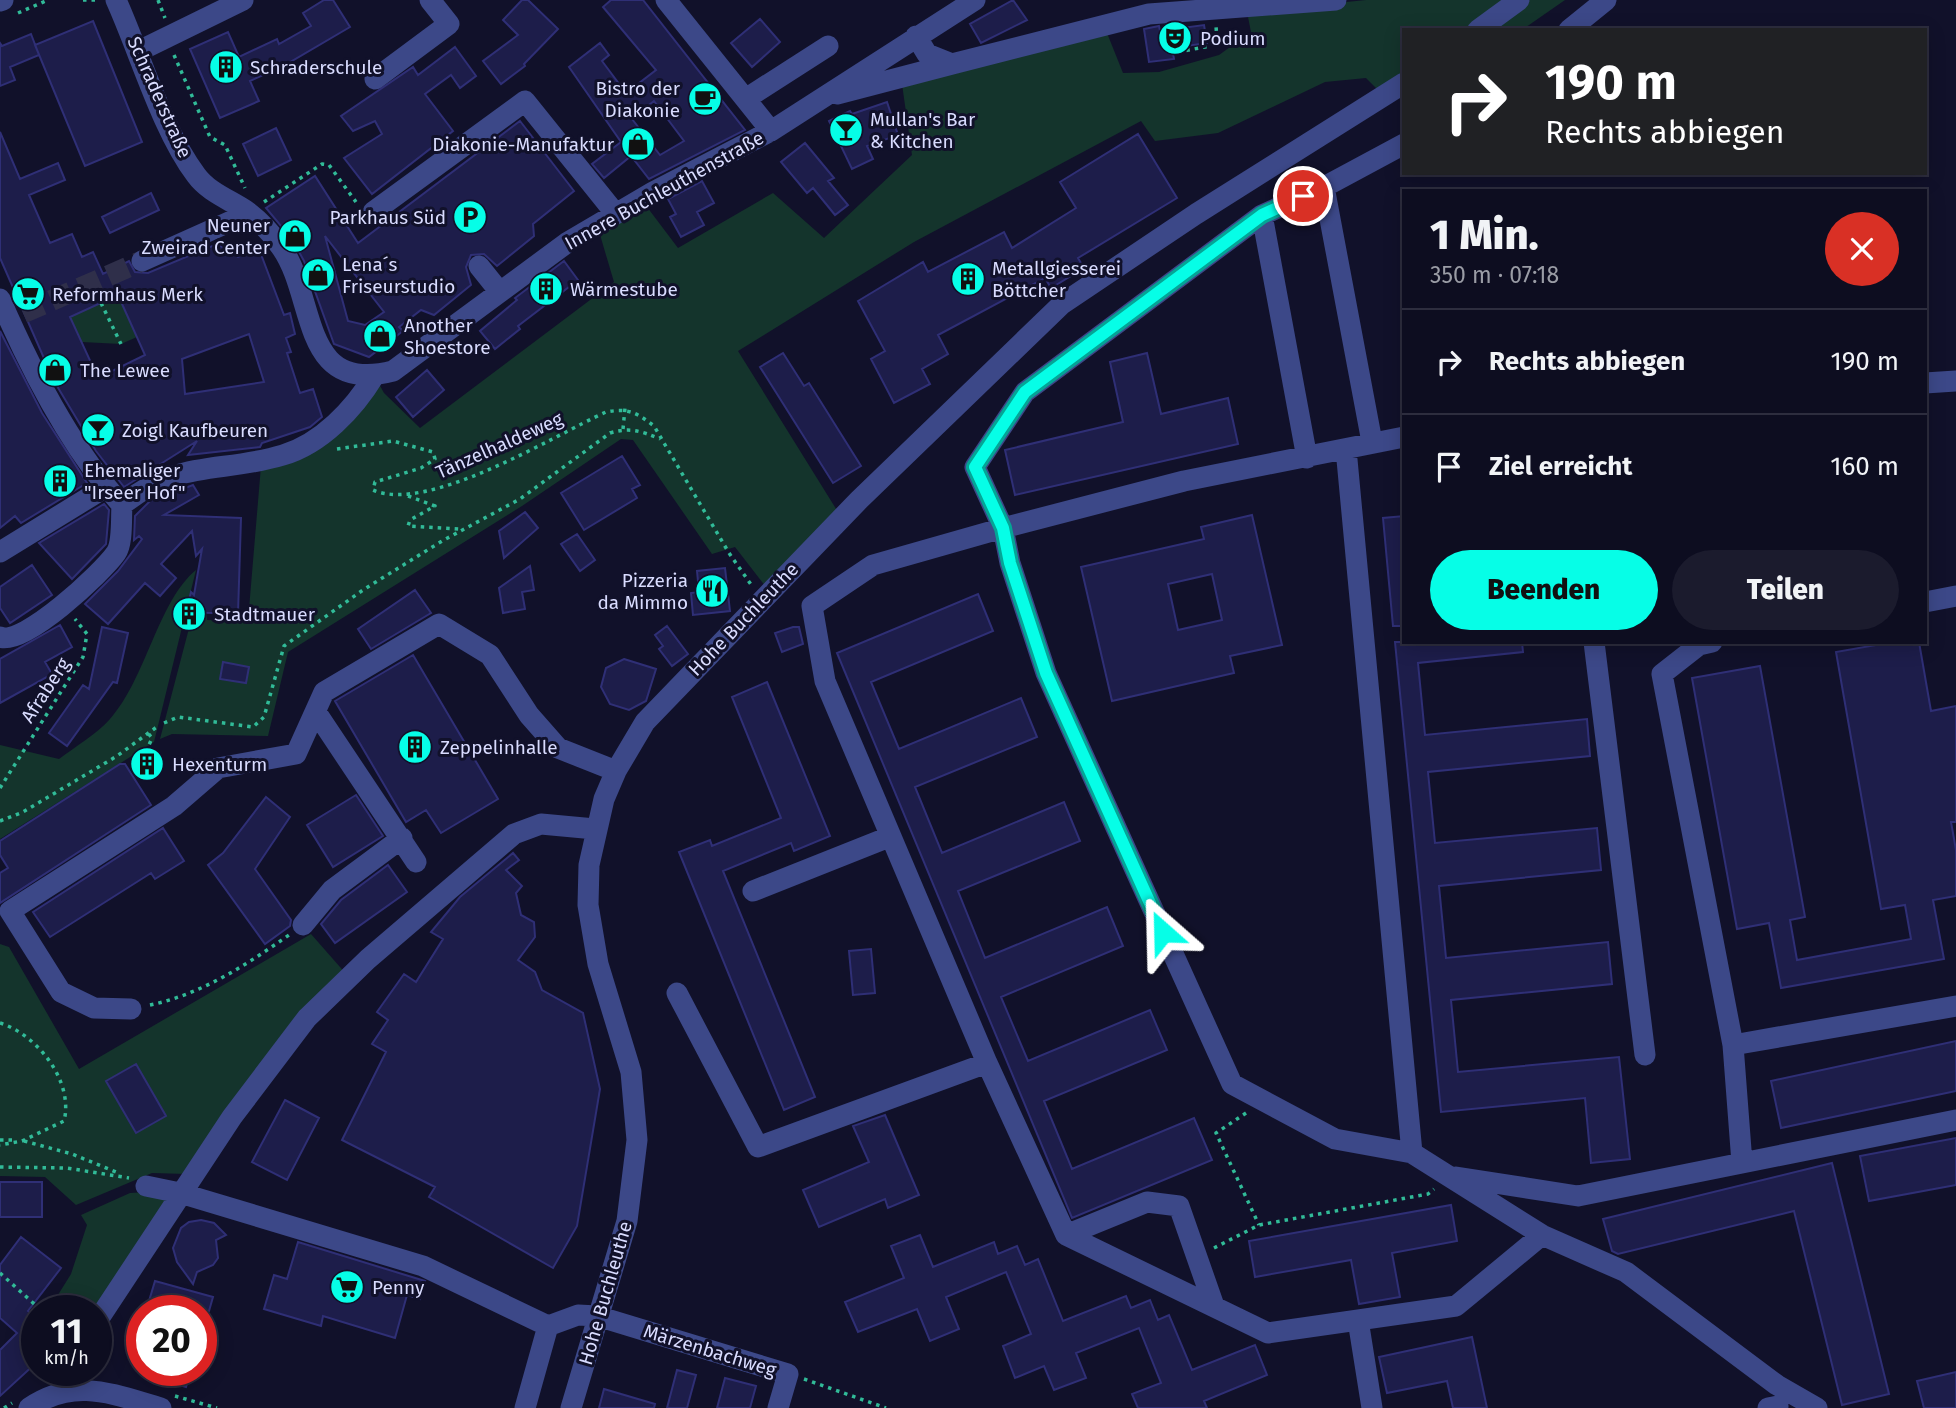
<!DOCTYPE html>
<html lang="de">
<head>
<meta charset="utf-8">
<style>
  :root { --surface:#0d0d20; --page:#1b1b2d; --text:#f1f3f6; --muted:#9a9ca5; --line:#2d2d3e; --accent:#06fee7 }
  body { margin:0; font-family:"Fira Sans",sans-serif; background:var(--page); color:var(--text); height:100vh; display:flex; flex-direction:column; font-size:26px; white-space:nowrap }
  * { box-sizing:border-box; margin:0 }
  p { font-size:23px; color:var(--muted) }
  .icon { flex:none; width:38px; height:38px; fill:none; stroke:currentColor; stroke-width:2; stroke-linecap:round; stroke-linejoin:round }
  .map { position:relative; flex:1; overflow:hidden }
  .drawer { position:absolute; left:1402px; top:189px; width:525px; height:455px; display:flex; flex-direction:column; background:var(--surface); border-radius:0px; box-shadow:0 4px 18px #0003,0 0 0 2px var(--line) }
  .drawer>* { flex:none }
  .hud { position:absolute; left:1402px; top:28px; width:525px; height:147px; border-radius:0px; box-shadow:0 4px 18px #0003,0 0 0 2px var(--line); background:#202124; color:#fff; overflow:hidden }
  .speed { position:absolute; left:21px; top:1295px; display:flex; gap:14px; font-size:35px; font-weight:700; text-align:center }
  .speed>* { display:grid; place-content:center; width:91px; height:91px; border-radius:50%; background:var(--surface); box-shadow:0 4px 18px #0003,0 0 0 2px var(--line); line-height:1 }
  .speed small { font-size:18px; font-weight:400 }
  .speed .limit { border:10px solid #d22; background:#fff; color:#111 }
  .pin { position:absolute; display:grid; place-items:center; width:60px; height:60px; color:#fff; margin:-30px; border:4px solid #fff; border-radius:50%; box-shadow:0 2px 7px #0007 }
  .me { position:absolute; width:77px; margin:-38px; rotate:335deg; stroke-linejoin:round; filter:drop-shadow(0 0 5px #0008) }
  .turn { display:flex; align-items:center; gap:24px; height:147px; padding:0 28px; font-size:32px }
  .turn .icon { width:91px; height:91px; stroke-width:2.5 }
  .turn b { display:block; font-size:49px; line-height:60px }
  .round { display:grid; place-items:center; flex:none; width:74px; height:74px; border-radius:37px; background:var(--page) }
  .summary { display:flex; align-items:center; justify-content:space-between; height:119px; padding:0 28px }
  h1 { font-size:42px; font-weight:800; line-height:52px }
  .button { display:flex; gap:14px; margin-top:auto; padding:14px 28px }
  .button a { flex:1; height:80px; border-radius:42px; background:var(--accent); color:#111; font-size:28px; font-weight:800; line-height:80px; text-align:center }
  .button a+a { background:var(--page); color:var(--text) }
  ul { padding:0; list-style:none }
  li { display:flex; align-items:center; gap:21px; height:105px; padding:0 28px; border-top:2px solid var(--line) }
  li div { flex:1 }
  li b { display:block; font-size:26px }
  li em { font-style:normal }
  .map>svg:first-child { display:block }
</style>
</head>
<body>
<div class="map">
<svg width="1956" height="1408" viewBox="0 0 1956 1408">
  <rect width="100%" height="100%" fill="#11112a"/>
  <path fill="#14342c" d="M1366,0H1507L1465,30H1404L1403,74L1379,91L1366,78L1325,82L1218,133L1155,141L1141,121L914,242L738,351L838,512L766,587L735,547L712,554L633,440L621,439L522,506L288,652L268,736L172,734L160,739L204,571L207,620L248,621L261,466L379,384L384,393L420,428L614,282L598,228L644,203L678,248L773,193L824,238L912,155L902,84L1107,33L1123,73L1159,72L1219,55L1251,32L1247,12Z
    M1530,0H1565L1522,30H1489Z
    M118,295L137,337L121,344L82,342L70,317Z
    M196,570L154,742L0,839V745L59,759C76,746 97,734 110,719C146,679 158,601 196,570Z
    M311,934L347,975L187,1174L152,1173L76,1205L45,1177L0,1176V944L9,947L79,1069Z
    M147,1192L172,1200L96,1311H48L71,1274L87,1225L81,1215L130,1193Z"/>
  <path fill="#1d1d4a" stroke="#2f2f76" stroke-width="2" fill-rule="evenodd" d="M324,0H333L350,27L285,65L250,81L259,101L220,118L190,49L228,32L239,57L277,39L279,44L311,26L303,13Z
    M522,0H528L558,29L524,64L525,66L501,84L483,61L518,35L503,20Z
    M611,0H643L745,130L649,179L631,156L604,178L592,164L621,142L569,67L600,43L609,55L602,61L626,93L656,70L603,7ZM654,101L684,141L660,155L632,119Z
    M1013,0L1027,20L981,43L970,24Z
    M760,19L780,42L752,67L731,43Z
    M93,21L142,142L85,166L35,45Z
    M1204,25L1207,43L1172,48L1174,59L1149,62L1144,29L1159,26L1160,31Z
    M31,34L39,55L10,67L15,80L0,86V43L2,46Z
    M455,47L476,76L460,88L451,75L425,94L453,131L372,194L344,158L382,134L375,121L353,131L341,116L413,67L418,75Z
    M887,102L898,135L867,146L873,159L852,169L829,121L850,111L852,114Z
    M520,121L574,191L533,224L534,236L497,266L484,254L471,255L466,267L471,285L434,315L421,310L399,327L403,331L369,357L334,344L304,261L292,239L266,208L315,176L358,243ZM325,236L384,312L365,325L348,321Z
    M276,128L291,160L258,176L243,144Z
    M0,132L20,179L58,163L65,180L29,195L50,243L72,234L82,257L93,252L103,274L129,261L135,272L148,273L217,244L238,257L259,249L284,315L290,313L295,334L286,338L291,352L287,353L300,393L313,389L322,417L310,427L262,443L260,447L188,455L197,441L124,487L96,451L54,381L0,258ZM118,295L145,355L98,378L70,317ZM249,334L264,382L185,394L182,359Z
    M1138,134L1177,198L1078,258L1084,268L1051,288L1045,278L938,335L948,354L922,369L930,384L894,403L871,359L885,351L858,301L923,262L928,272L1004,232L1012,248L1076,208L1060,182Z
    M805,143L834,178L828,181L848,205L835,215L813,188L807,193L781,162Z
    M702,181L714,203L697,212L704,225L681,237L670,217L676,214L668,199Z
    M151,193L159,210L110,233L102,217Z
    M564,261L578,280L518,326L520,329L495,349L480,331L517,300L515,298Z
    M0,331L42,413L87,483L21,523L15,516L0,528Z
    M783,353L804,386L809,383L861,466L833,483L760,367Z
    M1147,353L1161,414L1228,398L1238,444L1015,495L1005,450L1123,422L1110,362Z
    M427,370L444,390L413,417L396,397Z
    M622,456L640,485L632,489L637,498L584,530L561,493Z
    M193,485L199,495L164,515L241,518L238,614L186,612L191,592L194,595L202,549L196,556L192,531L161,564L176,578L160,596L145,583L108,624L85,604L118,571L142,539L139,536L134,540L135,516L150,501Z
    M104,504L109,510L106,544L72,579L39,543Z
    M525,512L538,528L504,558L499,531Z
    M1252,515L1282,645L1230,656L1234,673L1112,701L1081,567L1204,539L1201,527ZM1212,574L1222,620L1178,630L1168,584Z
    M1404,516V626H1393L1383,518Z
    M577,534L595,560L580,571L561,544Z
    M32,565L52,595L10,623L0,608V587Z
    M530,566L534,590L522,592L525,609L503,613L499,588Z
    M725,568L730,611L693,615L691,593L699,592L697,571Z
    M415,590L431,613L371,649L358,629Z
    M978,594L993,631L871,682L899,749L1021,698L1037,737L915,787L942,853L1064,802L1080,841L958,891L985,958L1107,907L1123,946L1001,997L1028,1061L1150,1010L1167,1050L1044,1101L1072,1169L1194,1118L1212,1160L1072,1218L837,653Z
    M60,625L72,647L45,662L52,674L0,703V659Z
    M667,626L688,654L672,666L659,649L663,646L655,635Z
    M102,627L128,633L117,683L113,682L67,746L49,733L83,685L89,689Z
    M793,627H799L803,644L782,652L775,633Z
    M1395,642H1522L1523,652L1418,663L1425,735L1587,719L1590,756L1428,772L1435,843L1597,828L1601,870L1439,886L1446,958L1608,942L1612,984L1451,1000L1458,1072L1619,1057L1630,1159L1591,1163L1585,1098L1441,1112Z
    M1893,642H1919L1931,711L1956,706V822H1951L1956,850V896L1933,900L1944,959L1781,988L1769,923L1737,929L1692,678L1760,666L1805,917L1790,920L1797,960L1911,939L1905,905L1881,909L1836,652Z
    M413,655L498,799L441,833L426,810L406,822L335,701Z
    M624,659L656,669L646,701L629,710L610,704L601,687L606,668Z
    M223,662L249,667L246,683L220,679Z
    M767,682L830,836L794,851L791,843L723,871L815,1097L784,1110L679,852L710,840L712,846L781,818L732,697Z
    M142,752L158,757L152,777L136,772Z
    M120,764H125L151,805L0,903V873L8,868L0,855V841Z
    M356,795L383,836L333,867L307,825Z
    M266,797L290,817L255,869L291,920L290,926L265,944L208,865L223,853Z
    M163,828L184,861L155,879L151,873L50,937L33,912Z
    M513,853L519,860L506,870L522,886L516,893L521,915L534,922L535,937L518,960L535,972L542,990L583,1013L600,1089L577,1226L553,1268L429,1197L435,1187L342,1140L386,1052L372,1044L388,1020L377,1012L404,974L416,982L443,939L431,932L460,897Z
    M388,865L407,892L335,943L321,924L341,900Z
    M871,949L875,993L853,995L849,951Z
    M1956,1041V1091L1781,1128L1771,1081Z
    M136,1064L166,1116L136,1133L106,1081Z
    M285,1100L319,1118L287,1180L252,1162Z
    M885,1115L919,1195L888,1208L885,1199L819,1227L803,1190L869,1162L853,1126Z
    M1956,1138V1185L1869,1201L1860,1156Z
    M1832,1163L1889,1394L1842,1405L1794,1211L1618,1254L1612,1251L1603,1219Z
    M0,1182H42V1217H0Z
    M1451,1205L1457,1241L1392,1253L1400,1297L1359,1304L1351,1260L1255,1277L1249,1241Z
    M201,1220L214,1223L226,1235L216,1240L218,1258L213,1265L197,1272L193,1284L177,1262L173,1248L181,1228L189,1222Z
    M920,1235L933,1267L994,1242L998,1254L1017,1246L1025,1265L1038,1259L1063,1321L1126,1296L1131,1308L1150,1300L1158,1320L1169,1315L1192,1370L1255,1345L1267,1375L1204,1401L1207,1408H1138L1132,1394L1161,1383L1139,1328L1076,1353L1086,1378L1054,1390L1044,1366L1015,1378L1003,1346L1031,1334L1006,1272L946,1297L959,1329L930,1341L917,1309L858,1332L845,1302L904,1278L891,1246Z
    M21,1237L61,1268L28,1311L37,1320V1362L0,1396V1350L17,1333L0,1318V1265Z
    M298,1242L425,1281L420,1299L407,1295L395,1338L323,1316L321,1326L264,1309L274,1275L287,1279Z
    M155,1281L213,1297L209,1311H146Z
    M1472,1337L1487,1408H1453L1447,1381L1387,1393L1379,1357Z
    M143,1370H191L186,1387L143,1374Z
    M677,1370L696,1375L687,1408H667Z
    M1956,1372V1408H1924L1917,1381Z
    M725,1378L756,1386L750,1408H717Z
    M604,1389L655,1404L654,1408H599Z"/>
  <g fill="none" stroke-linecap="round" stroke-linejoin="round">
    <path stroke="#2f2f4a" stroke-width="21" stroke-dasharray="21 10" stroke-linecap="butt" d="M23,313L142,261"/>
    <path stroke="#31bb98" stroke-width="3.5" stroke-dasharray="3.5 5" stroke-linecap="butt" d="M83,0H97
      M158,0L165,18
      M18,13L48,0
      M1178,52L1210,46L1217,40L1216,26
      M174,55L210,137L225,145L245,188
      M264,202L322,164L329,165L356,202
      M101,303L121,344
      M623,429L625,408
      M337,449L393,441L433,452L435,459L421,468L375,482L373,490C428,514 553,436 606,412C628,408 636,412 654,426L729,553L752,586
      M408,496L435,506L410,520L408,526L459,529
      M164,723L178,717L253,727L264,717L284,646L363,590L442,541L520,499L610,433C630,427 641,431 660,439
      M146,752L152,738L147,732
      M0,788L83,657L87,634L75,619
      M0,821L23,812L117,756L158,726
      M150,1005C202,994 246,965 289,935
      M0,1023C38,1035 74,1082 64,1121L22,1141L0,1145
      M1246,1113L1216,1133L1259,1225
      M0,1140H13
      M24,1141L72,1154L116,1172
      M0,1167L67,1168L129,1178
      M1214,1248L1259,1225L1428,1194L1434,1189
      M0,1273L42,1311
      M804,1379L886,1408
      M175,1396L217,1408
      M4,1408L12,1403"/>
    <path stroke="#3c4888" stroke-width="21" d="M116,0C140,53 162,130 196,175C209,193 231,200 248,212C261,222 272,234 281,247C317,297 299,395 393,371L568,242L653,192L771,131L975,0
      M666,0L771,131
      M0,1L3,0
      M1478,30L1519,0
      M1569,30L1606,0
      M916,36L927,54L952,64L1149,14L1336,0
      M139,51L243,0
      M375,79L449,24L430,0
      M837,94L952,64
      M747,98L828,46
      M1404,144L1324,187L1262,215L1025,392L975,467L1003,528L1010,563L1046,673L1232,1084L1335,1139L1412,1153L1542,1235L1626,1272L1777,1385L1817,1408
      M1324,187L1372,442
      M373,212L525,101L615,213
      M1262,215L1307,458
      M142,261L249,213
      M479,266L499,291
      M0,299C30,368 71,449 122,505
      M1925,383L1956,381
      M1404,437L1184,481L1003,528L873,565L812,606L825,681L987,1063L1066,1235L1268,1333L1456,1306L1542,1235
      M1346,449L1412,1153
      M122,505C180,458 220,474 283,455C321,444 354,409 374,376
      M0,552L106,487
      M1925,602L1956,596
      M0,637C23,647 102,573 116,553C123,543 121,518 122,505
      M1594,642L1645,1055
      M1712,642L1699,645L1662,674L1733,1045
      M316,712L416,862
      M753,891L889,837
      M303,925L332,890L402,838
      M677,993L758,1147L987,1063
      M131,1009L94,1008L61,992L10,911L174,806L218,768L296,754L324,692L439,624L490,655L529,715L558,748L616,771
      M1742,1163L1733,1045L1956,1006
      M1456,1177L1578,1196L1956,1120
      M146,1186L180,1193L423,1266L548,1326L578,1315L597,1316L788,1374L778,1408
      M1066,1235L1147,1202L1179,1206L1214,1306
      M1358,1320L1372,1408
      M96,1323L232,1117L307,1018L368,959L514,834L541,824L595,829
      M29,1408C75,1377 112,1394 161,1408
      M525,1408L548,1326
      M571,1408L627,1221L637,1140L631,1072L598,964L588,905L589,865L604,799L616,771L645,722L859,500L1062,304L1196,214L1404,83
      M1768,1408L1778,1406"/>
  </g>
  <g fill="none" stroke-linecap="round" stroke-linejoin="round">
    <g stroke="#04a596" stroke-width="18">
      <path id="route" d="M1163,932L1046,673L1010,563L1003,528L975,467L1025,392L1262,215L1303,196"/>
    </g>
    <use href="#route" stroke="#06fee7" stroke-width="12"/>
  </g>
  <defs>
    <g id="theatre-disc" transform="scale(1.75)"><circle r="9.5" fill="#06fee7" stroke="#11112a"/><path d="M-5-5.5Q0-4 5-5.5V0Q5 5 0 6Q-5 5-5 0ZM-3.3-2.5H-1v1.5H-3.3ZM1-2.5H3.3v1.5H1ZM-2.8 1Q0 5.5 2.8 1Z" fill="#111"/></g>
    <g id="building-disc" transform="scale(1.75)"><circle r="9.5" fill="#06fee7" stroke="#11112a"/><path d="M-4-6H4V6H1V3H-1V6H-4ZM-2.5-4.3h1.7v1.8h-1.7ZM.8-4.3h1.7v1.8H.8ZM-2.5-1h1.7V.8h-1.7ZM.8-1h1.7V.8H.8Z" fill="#111"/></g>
    <g id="cafe-disc" transform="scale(1.75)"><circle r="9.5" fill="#06fee7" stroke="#11112a"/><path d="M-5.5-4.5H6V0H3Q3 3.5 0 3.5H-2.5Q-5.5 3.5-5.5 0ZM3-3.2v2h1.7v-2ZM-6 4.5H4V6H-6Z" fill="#111"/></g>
    <g id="bar-disc" transform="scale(1.75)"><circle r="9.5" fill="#06fee7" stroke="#11112a"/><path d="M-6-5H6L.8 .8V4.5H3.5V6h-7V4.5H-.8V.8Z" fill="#111"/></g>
    <g id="shop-disc" transform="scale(1.75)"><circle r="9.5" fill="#06fee7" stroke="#11112a"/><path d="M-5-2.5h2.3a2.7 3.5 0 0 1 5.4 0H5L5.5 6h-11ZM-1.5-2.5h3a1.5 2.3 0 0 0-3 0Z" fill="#111"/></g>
    <g id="parking-disc" transform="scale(1.75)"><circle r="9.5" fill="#06fee7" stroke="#11112a"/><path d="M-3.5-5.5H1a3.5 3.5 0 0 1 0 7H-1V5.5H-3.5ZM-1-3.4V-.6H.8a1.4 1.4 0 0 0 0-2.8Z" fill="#111"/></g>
    <g id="supermarket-disc" transform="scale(1.75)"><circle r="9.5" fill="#06fee7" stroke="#11112a"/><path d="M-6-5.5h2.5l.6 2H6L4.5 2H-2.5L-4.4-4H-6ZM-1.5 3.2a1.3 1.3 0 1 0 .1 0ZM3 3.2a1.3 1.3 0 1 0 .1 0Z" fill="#111"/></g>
    <g id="restaurant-disc" transform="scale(1.75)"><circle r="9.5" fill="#06fee7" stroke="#11112a"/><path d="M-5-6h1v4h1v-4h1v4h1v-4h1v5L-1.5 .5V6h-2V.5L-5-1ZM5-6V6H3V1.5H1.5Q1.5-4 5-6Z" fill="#111"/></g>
  </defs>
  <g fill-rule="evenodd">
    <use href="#theatre-disc" x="1175" y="38"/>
    <use href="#building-disc" x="226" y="67"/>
    <use href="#cafe-disc" x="705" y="99"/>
    <use href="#bar-disc" x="846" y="130"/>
    <use href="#shop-disc" x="638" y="144"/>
    <use href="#parking-disc" x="470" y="217"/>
    <use href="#shop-disc" x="295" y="236"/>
    <use href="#shop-disc" x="318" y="275"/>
    <use href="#building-disc" x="968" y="279"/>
    <use href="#building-disc" x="546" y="289"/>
    <use href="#supermarket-disc" x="28" y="294"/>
    <use href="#shop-disc" x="380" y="336"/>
    <use href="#shop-disc" x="55" y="370"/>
    <use href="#bar-disc" x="98" y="430"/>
    <use href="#building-disc" x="60" y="481"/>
    <use href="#restaurant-disc" x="712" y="591"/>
    <use href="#building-disc" x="189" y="614"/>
    <use href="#building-disc" x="415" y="747"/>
    <use href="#building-disc" x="147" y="764"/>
    <use href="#supermarket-disc" x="347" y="1287"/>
  </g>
  <g text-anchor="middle" stroke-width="6" stroke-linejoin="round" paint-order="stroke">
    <g font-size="19" fill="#d9dcff" stroke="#11112a" text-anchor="start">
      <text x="1200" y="45">Podium</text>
      <text x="250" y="74">Schraderschule</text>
      <text x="680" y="95" text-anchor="end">Bistro der<tspan x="680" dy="22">Diakonie</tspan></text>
      <text x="870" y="126">Mullan's Bar<tspan x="870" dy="22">&amp; Kitchen</tspan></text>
      <text x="614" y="151" text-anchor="end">Diakonie-Manufaktur</text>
      <text x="446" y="224" text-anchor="end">Parkhaus Süd</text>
      <text x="270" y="232" text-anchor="end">Neuner<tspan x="270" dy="22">Zweirad Center</tspan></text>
      <text x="342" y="271">Lena´s<tspan x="342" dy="22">Friseurstudio</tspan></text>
      <text x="992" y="275">Metallgiesserei<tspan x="992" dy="22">Böttcher</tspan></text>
      <text x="570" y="296">Wärmestube</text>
      <text x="52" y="301">Reformhaus Merk</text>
      <text x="404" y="332">Another<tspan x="404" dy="22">Shoestore</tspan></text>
      <text x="80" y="377">The Lewee</text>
      <text x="122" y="437">Zoigl Kaufbeuren</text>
      <text x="84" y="477">Ehemaliger<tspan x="84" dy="22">"Irseer Hof"</tspan></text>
      <text x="688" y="587" text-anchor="end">Pizzeria<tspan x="688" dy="22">da Mimmo</tspan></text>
      <text x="214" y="621">Stadtmauer</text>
      <text x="440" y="754">Zeppelinhalle</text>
      <text x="172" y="771">Hexenturm</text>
      <text x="372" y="1294">Penny</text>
    </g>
    <g font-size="19" fill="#d9dcff" stroke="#11112a">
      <text transform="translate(160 97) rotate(66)" y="7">Schraderstraße</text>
      <text transform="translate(664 190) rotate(-29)" y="7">Innere Buchleuthenstraße</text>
      <text transform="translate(499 445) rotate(-24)" y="7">Tänzelhaldeweg</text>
      <text transform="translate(743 619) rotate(-46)" y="7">Hohe Buchleuthe</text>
      <text transform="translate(45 690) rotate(-57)" y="7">Afraberg</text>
      <text transform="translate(605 1293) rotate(-74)" y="7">Hohe Buchleuthe</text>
      <text transform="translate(710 1350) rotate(17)" y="7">Märzenbachweg</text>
    </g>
  </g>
</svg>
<div class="speed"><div>11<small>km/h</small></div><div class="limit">20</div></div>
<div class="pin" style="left:1303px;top:196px;background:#d93025"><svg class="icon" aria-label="arrive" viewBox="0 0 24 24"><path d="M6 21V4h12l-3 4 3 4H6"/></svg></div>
<svg class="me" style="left:1163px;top:932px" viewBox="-20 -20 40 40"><path d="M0-17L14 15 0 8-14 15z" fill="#06fee7" stroke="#fff" stroke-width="4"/></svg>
<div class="hud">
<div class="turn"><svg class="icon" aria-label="right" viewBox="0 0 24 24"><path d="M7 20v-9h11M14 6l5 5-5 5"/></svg><div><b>190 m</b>Rechts abbiegen</div></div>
</div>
<section class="drawer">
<div class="summary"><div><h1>1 Min.</h1><p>350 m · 07:18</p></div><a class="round" style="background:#d93025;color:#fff"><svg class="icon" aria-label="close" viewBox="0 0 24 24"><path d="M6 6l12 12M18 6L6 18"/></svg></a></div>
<ul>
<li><svg class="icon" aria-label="right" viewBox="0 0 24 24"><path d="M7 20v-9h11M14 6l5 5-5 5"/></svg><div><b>Rechts abbiegen</b></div><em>190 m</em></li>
<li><svg class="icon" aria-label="arrive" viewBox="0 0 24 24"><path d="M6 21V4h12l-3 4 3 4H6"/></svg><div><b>Ziel erreicht</b></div><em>160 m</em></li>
</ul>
<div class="button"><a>Beenden</a><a>Teilen</a></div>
</section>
</div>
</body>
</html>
